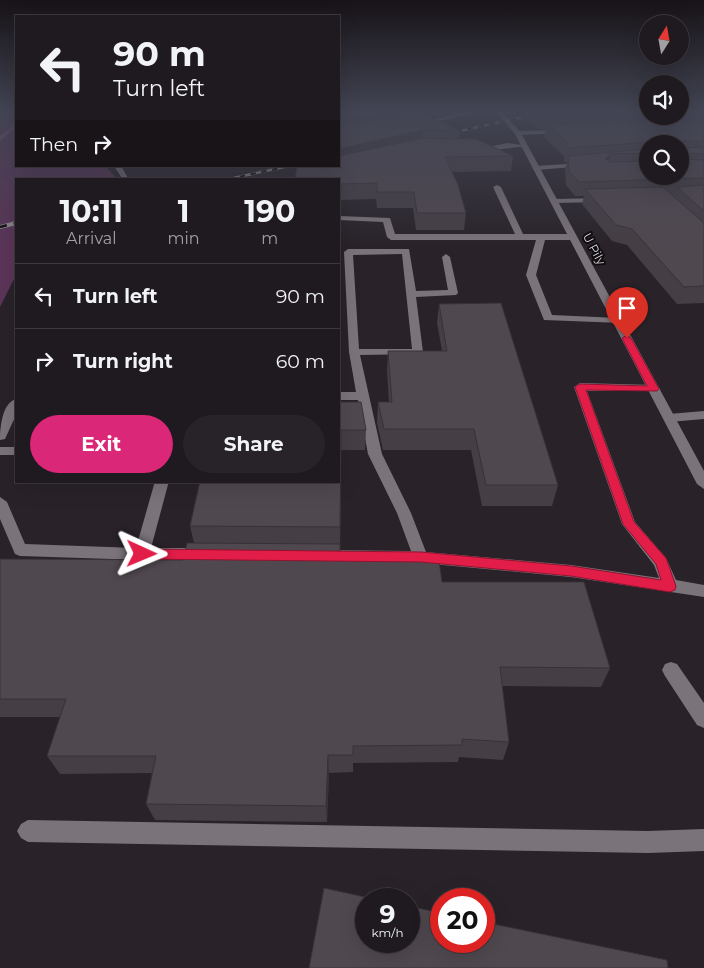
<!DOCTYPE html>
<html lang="en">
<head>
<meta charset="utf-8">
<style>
  :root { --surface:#1f1a1f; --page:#272328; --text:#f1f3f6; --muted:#a1a1a4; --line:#3c383d; --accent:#db2777 }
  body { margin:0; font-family:Montserrat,sans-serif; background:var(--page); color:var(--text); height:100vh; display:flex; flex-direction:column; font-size:19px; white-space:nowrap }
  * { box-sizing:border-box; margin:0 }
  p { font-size:16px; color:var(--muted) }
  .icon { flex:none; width:28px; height:28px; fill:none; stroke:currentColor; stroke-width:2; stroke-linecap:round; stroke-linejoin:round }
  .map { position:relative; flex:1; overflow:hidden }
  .side { position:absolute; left:15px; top:178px; width:325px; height:305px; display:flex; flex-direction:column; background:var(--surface); border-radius:0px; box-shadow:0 5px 20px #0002,0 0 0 1px var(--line) }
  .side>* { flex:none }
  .guide { position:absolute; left:15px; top:15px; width:325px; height:152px; border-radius:0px; box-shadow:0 5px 20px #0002,0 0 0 1px var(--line); background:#1f1a1f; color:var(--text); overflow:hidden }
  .needle { width:32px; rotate:11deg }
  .fabs { position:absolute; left:639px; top:15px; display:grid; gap:10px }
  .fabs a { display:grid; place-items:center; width:50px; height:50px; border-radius:50%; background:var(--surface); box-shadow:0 5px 20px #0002,0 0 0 1px var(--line); font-size:25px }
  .speed { position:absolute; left:355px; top:888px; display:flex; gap:10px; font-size:25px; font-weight:700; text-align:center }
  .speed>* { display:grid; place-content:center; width:65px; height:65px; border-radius:50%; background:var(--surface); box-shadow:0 5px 20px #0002,0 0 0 1px var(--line); line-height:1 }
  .speed small { font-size:12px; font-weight:400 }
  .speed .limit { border:8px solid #d22; background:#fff; color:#111 }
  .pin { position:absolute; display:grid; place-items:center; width:42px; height:42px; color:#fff; margin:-51px -21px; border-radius:50% 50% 50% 0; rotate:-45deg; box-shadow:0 0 5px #0007 }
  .pin .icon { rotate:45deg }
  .me { position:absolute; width:55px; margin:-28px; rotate:91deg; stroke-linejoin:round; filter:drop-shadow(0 0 4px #0008) }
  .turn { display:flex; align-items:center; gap:18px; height:105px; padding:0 15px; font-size:22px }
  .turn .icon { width:65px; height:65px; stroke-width:2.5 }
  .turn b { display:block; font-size:35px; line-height:42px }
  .then { display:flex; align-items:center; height:48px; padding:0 15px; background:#0003; gap:10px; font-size:19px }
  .eta { display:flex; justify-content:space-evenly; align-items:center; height:85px; text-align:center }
  .eta b { font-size:30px; font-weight:700; line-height:35px }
  .primary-button { display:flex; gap:10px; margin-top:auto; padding:10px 15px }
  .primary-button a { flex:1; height:58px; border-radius:30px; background:var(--accent); color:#fff; font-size:20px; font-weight:700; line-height:58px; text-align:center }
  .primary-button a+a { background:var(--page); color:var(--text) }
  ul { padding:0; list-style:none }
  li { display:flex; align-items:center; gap:15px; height:65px; padding:0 15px; border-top:1px solid var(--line) }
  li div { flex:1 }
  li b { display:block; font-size:19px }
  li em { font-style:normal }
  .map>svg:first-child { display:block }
</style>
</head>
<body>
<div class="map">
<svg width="704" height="968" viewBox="0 0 704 968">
  <rect width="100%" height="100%" fill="#292329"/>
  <path fill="#5b3559" d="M0,110H16V166H105L117,179H16V275L0,307Z"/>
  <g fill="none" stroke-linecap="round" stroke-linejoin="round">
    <path fill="#924d8e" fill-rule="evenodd" d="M14,124H16V127L0,141V136Z"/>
    <path fill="#7b737a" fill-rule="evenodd" d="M475,110H488L417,126L414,124Z
      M563,130L565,133L518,135L515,133L518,131Z
      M508,143L528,146L476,152L473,150Z
      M583,163L585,166L536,170L532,168L536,166Z
      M114,166H121L128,178H122Z
      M312,172L316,174L315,176L287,179Z
      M497,185L501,187L523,234H573L577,237L573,240H545L536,275L552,315L618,318L622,319V323L544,320L526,275L536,240H391L387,237L383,222L339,220V216L390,218L395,234H515L493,187Z
      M604,198L605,200L601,202L554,203L550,201L554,199Z
      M348,249H409L416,291L448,290L442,257L446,254L450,257L458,293L456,295L416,297L423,352L422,354L360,355L382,454L411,513L426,552L571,565L659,578L654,565L622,524L574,387L580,383L654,385L658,387L660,389L658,391H587L635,522L666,558L676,580L704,585V597L571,577L421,563L317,560L314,556L317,552L322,550L411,551L397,513L368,454L358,400H339V392H356L349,352L344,252ZM402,254L412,349H359L353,255Z
      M16,399V415L5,439L0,440C0,428 2,403 16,399Z
      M704,411V419L669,422L663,418L669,414Z
      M0,447H16V455H0Z
      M155,481H169L151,548H203L208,550L211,554L208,558L142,560L20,556L15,554L0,519V497L7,502L25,544L136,548Z
      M671,662L677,664L704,703V728L697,725L665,676L662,670L665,664Z
      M28,820L648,831L704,829V851L648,853L28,842L21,838L17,831L21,824Z"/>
    <path fill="#7b737a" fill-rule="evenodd" d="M494,110H501L521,133L704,471V489L697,484L515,134Z"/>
    <g stroke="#918d91" stroke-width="2.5">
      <path id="rail-far1" d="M446,134L556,110
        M229,179L289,166"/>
    </g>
    <g stroke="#918d91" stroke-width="4">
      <path id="rail" d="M0,227L16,223"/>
    </g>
    <use href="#rail-far1" stroke="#100d10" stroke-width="2" stroke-dasharray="5.5" stroke-linecap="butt"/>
    <use href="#rail" stroke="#100d10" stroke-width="2.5" stroke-dasharray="7" stroke-linecap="butt"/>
  </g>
  <path fill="#453e44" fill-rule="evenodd" d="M339,110H407V114L460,131L459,139L513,156L511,171L452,172L466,213L464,230H416L413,208H377L376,199L341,200V208H339Z
    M524,110H648V116H680V110H704V303L677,304L627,245L612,241L582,204L584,196H575L566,185L565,170L567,162H564V156L544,137L546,129H537ZM648,144H680L648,176Z
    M439,304L558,485L552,506H482L471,450H383L377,423L378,402H389L387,371L388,351H442L437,323Z
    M339,402L366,430L365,450H341L340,560L442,582L610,668L601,687L502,686L509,742L503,760L459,757L458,762L353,763V772L329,773L327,822L155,820L146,804L152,773L60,774L47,756L60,717H0V559L183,560L194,543L190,526Z"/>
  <path fill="#383237" d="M391,110H407L406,121L352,132V118Z
    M423,130L422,145L339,165V149Z
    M610,154L607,168L605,159Z
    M341,430V450L340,548V527Z
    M328,755L329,773L327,822L326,806Z"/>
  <path fill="#50484f" stroke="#383237" d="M339,110H391L352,118L339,112Z
    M535,110H648V115L539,116Z
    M680,110H704V115H680Z
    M418,112L460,131L423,130L339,149V119L351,125Z
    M704,122V141H683L684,148L704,147V154L684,153L683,159L704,160V178L579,182L569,171L568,156L648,149V153L610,154L605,159L611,162L648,161V176H680V144H653V142L567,148V142L547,124Z
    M423,138L476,139L513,156L445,157L458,185L466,213H417L414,192H377V183L341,184V192H339V179H295L297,166H339V156Z
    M704,185V211L677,187Z
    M663,187L704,223V286L684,287L632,229L616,225L585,189Z
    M501,303L558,485H486L474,429H384L378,402H392L388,351H447L439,304Z
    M339,402H361L366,430H341L340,527L190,526L200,481H339Z
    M187,543L340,544V560H439L442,582H584L610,668L500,667L509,742L462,739V745L353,746V755H328L326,806L146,804L156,756H47L66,699H0V559L183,560Z
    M324,888L374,899H366V941H409V906L441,913V941H484V922L667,960L668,968H309Z"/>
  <linearGradient id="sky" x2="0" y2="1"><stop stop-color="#171317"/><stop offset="0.45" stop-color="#434554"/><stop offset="1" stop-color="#434554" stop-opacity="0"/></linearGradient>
  <rect width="704" height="246" fill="url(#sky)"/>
  <path fill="#e11d48" stroke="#92132f" d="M627,335L631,338L659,389L657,391L586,390L634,522L666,558L676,586L675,590L670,592L571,576L421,562L142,559L136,554L142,549L421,552L571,566L661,580L656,564L623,524L575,387L580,384L647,386L622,338Z"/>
  <g text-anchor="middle" stroke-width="4" stroke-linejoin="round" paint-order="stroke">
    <g font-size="12" fill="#dedade" stroke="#100d10">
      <text transform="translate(594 249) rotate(62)" y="4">U Pily</text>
    </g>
  </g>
</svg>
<div class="fabs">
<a><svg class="needle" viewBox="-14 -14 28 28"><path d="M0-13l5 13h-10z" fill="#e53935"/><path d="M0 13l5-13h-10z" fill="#a1a1a4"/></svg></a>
<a><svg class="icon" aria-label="sound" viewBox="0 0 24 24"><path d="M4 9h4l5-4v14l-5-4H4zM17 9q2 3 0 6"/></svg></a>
<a><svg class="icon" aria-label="search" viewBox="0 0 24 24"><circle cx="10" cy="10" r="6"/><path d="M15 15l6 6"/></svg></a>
</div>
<div class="speed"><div>9<small>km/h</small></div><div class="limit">20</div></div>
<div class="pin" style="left:627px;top:338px;background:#d93025"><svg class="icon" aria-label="arrive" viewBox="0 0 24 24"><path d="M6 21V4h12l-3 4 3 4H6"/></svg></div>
<svg class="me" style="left:142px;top:554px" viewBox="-20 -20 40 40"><path d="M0-17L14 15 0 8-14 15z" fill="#e11d48" stroke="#fff" stroke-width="4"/></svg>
<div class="guide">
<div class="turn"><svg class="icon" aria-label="left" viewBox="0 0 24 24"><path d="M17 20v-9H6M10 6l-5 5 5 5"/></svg><div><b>90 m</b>Turn left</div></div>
<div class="then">Then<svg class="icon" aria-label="right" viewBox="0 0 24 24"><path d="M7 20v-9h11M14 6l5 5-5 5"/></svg></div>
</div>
<section class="side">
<div class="eta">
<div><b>10:11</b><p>Arrival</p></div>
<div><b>1</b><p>min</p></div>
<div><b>190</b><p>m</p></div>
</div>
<ul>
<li><svg class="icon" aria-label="left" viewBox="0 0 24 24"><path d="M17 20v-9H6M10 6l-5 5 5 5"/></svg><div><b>Turn left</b></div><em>90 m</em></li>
<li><svg class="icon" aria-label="right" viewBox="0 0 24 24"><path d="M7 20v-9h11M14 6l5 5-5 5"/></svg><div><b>Turn right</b></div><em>60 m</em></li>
</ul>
<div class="primary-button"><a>Exit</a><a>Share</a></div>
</section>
</div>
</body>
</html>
